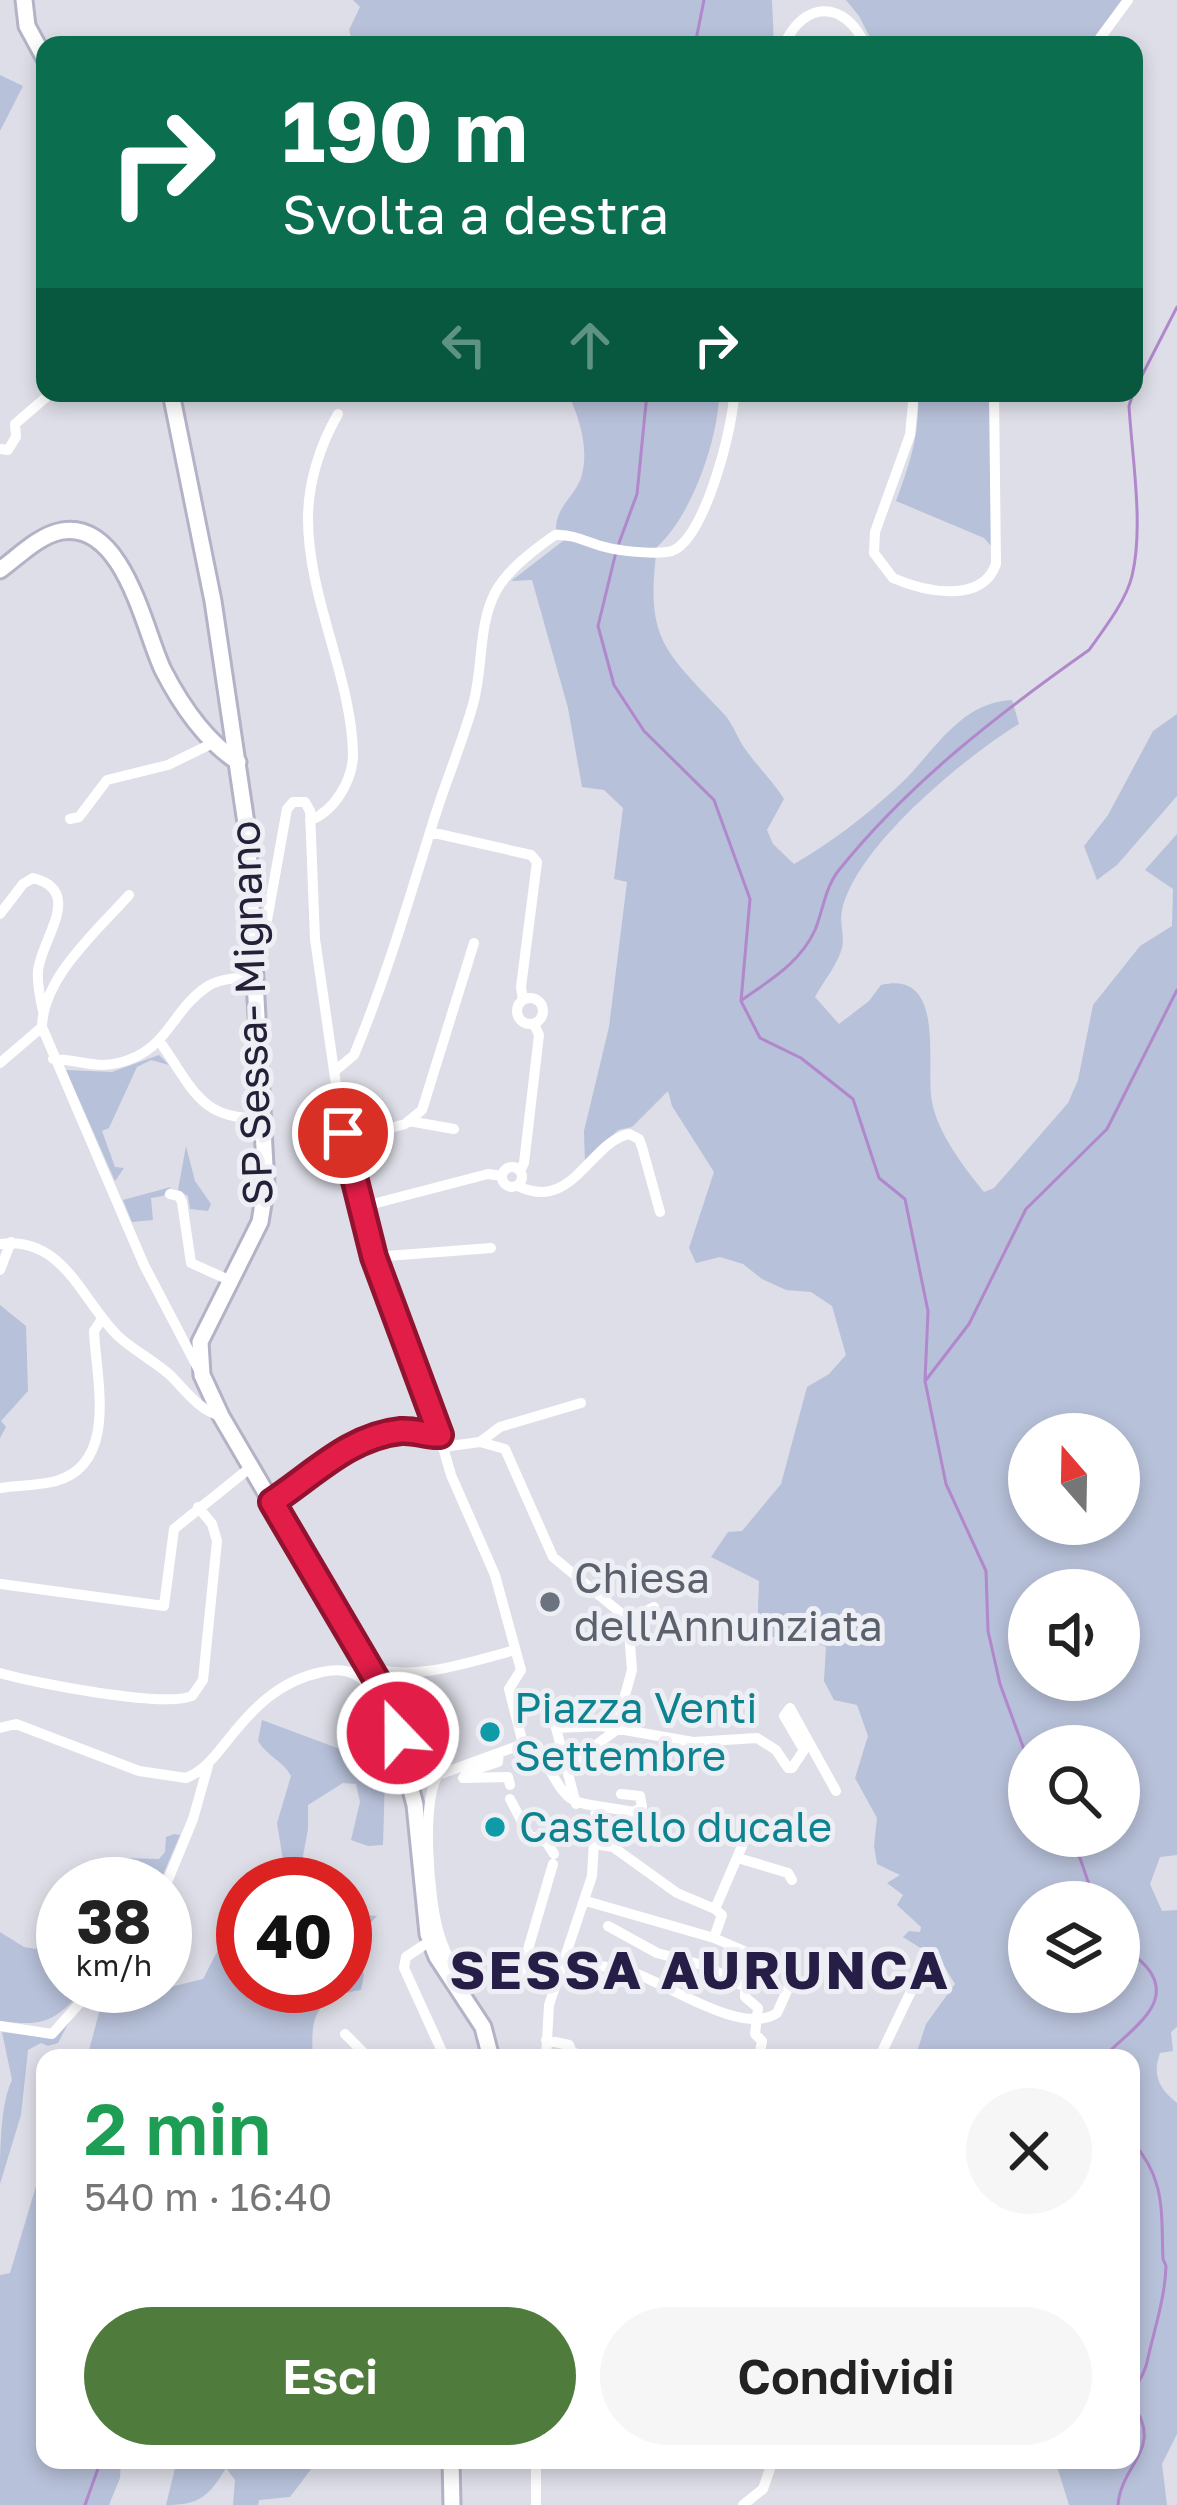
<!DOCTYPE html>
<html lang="it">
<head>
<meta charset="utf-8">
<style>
  :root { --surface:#fff; --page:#f6f6f6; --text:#222; --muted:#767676; --accent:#4f7c3c }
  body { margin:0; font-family:"Golos Text",sans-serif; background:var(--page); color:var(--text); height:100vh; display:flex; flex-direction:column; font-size:45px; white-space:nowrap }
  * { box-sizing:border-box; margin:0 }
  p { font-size:39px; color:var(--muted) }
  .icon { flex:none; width:66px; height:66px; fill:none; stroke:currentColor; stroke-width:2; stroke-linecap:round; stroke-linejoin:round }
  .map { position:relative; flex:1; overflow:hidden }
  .sheet { position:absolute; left:36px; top:2049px; width:1104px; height:420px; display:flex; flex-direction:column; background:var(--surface); border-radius:24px; box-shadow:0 6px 18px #0003 }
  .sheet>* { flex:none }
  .top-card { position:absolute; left:36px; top:36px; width:1107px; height:366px; border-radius:24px; box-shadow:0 6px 18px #0003; background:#0b6e4f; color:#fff; overflow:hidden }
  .needle { width:78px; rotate:340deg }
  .tools { position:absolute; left:1008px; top:1413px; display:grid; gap:24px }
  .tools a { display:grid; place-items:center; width:132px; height:132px; border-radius:50%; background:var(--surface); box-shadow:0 6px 18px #0003; font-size:60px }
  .speed { position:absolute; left:36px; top:1857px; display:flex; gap:24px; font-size:60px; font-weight:700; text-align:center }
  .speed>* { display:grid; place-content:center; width:156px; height:156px; border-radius:50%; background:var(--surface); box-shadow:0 6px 18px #0003; line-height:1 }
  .speed small { font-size:30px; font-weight:400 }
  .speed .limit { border:18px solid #d22; background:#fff; color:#111 }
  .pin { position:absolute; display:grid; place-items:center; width:102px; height:102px; color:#fff; margin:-51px; border:6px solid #fff; border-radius:50%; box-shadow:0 3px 12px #0007 }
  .me { position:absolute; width:132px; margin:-66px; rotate:338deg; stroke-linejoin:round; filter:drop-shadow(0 0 9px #0008) }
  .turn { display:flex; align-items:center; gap:42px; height:252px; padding:0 48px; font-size:54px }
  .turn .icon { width:156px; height:156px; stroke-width:2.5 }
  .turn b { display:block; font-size:84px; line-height:102px }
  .lanes { display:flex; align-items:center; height:114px; padding:0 48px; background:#0003; justify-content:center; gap:60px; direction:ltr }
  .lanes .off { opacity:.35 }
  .round { display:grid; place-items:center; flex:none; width:126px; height:126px; border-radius:63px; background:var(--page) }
  .headline { display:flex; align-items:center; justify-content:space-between; height:204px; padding:0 48px }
  h1 { font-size:72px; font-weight:600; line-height:90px; color:#1e9e55 }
  .action { display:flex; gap:24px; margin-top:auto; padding:24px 48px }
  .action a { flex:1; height:138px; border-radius:72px; background:var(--accent); color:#fff; font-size:48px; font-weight:600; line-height:138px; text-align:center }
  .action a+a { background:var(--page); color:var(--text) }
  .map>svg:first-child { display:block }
</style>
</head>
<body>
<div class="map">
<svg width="1177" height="2505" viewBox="0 0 1177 2505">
  <rect width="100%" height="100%" fill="#dedee8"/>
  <path fill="#b7c1d9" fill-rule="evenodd" d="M353,0H772L774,45H353L349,30L360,7Z
    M846,0H1123L1088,45H874L859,16Z
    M0,75L23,86L0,131Z
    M568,393H719C719,438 691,517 657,547C645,639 663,649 723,713C732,722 736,735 743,746C755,764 772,780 784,799L767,830L773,844L794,864C829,844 864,817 894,790C931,758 957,702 1012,700L1019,724C965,757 855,847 842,911C839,923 845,936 842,948C838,964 823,982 815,997L839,1024L869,1001L881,985C947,969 925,1065 932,1102C938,1134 964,1167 984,1192L994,1188L1068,1103L1078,1080L1093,1005L1140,946L1172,926L1173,889L1145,870L1177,834V1855L1160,1857L1150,1884L1162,1911L1177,1910V2027L1171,2032L1173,2051L1160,2053C1152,2075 1159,2089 1177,2103V2434L1162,2464L1167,2505H1069L1055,2460H1131V2058H915L926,2024L955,1984L941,1961L903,1937L909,1931L920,1932L921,1927L897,1905L903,1895L887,1883L900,1875L877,1864L874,1846L877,1818L855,1778L868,1736L857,1705L834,1700L824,1681L826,1647L805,1637H757L759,1581L711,1557L728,1532L742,1531L781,1484L807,1387L829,1374L846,1355L832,1306L811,1292L786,1290L762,1279L743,1264L720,1257L696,1263L689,1248L714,1172L672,1106L668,1091L632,1127L618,1130L585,1163L584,1131L609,1027L627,882L614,879L623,808L604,790L582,787L568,708L532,580L511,581L563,541L568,531L556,529C556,507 574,497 581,478C590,449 579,418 568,393ZM1029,1434H1119V1524H1029ZM1029,1590H1119V1680H1029ZM1029,1746H1119V1836H1029ZM1029,1902H1119V1992H1029Z
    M918,393H990L993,548L984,538L896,501C910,464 920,433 918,393Z
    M1177,714V796L1117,865L1097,880L1084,846L1108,815L1153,731Z
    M159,1055L169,1065L151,1060L137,1067L109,1128L102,1131L115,1167L124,1168L115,1181L66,1070L112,1072Z
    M186,1146L195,1181L211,1204L208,1211L190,1209L188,1196L178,1190Z
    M171,1187L163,1196L151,1198L153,1220L132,1222L123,1200Z
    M0,1305L26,1326L28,1391L1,1421L6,1427L0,1438Z
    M262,1720L380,1764L385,1775L383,1845L368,1846L351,1840L360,1802L356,1784L343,1783L308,1805V1829L299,1878L305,1884H266L283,1860L277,1823L291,1776C283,1761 267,1756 258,1741Z
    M174,1834L180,1835L159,1884H110L122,1858L159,1859L165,1852L166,1837Z
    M352,1901L353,1914L377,1916L353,1942L364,1975L361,1990C315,1997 310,2017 313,2058H87L106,1986H135L146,1993L203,1979L217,1952L243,1924V1986H345V1903Z
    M63,1923V1986H86C56,2021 46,2027 0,2021V1932L24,1947L36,1949Z
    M69,2022L58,2043L48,2046L41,2043L28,2050L21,2115L0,2184C0,2154 0,2104 12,2080L2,2032L50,2038Z
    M45,2156V2460H121L120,2478L109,2505H0V2275L10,2273Z
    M177,2460H318L290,2497L259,2500L258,2505H233L235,2480L226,2468C209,2496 200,2505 166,2505Z"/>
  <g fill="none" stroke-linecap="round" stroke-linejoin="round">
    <path stroke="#b188cb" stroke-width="3" d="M695,45L704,0
      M1134,391L1177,307
      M619,543L637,494L647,393
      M616,552L598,626L614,685L644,731L714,800L750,899L741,1001L760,1038L801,1058L853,1099L879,1178L905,1199L928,1311L925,1381L946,1484L986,1571L988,1631L1000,1684L1029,1763
      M742,1000C770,980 800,963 815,930C823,911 825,887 839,870C909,783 998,714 1089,650C1104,629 1126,601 1132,576C1144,527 1132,457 1129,406L1133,393
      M926,1380L969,1324L1026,1209L1107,1129L1177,990
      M1061,1836L1080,1858L1095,1902
      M1103,2058C1122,2035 1176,2007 1149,1970C1142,1960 1128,1951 1119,1943
      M1131,2140C1166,2179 1161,2210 1163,2259L1166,2266C1165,2299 1154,2330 1147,2362C1145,2374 1135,2386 1131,2398
      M85,2505L101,2460
      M1118,2505C1121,2463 1166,2448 1131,2402"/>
    <g stroke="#b3b2c7" stroke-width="21">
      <path id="secondary" d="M24,0L27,26L45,59
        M171,393L213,601L247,830L266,1185L260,1222L200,1342L202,1375L221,1416L388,1701L415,1805L428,1934L437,1957L483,2027L491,2058
        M0,570C18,557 39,535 62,531C124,521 144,630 163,670C181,705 204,740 238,762
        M451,2460L452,2505"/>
    </g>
    <path stroke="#fff" stroke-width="10" d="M784,45C804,0 845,0 865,45
      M1095,45L1128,0
      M914,393L910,435L875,532L874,553L893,578C925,592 982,604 996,564L994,393
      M0,449L8,450L16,437L15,424L51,393
      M70,819L79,817L107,780L168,765L213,743
      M310,820C334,812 353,780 353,754C352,679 308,598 308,519C308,483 320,445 338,414
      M430,832L531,855L537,862L521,987L523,1000
      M129,895C98,930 43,977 42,1027L144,1265L200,1372
      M0,914L23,884L33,878C85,891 41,939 38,971C37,984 40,998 43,1011
      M252,933L267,920L287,809L293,802H305L310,811L315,939L342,1126L364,1222L383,1284L431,1406L451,1475L495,1575L521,1670L509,1689L523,1744L537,1745C572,1813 563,1799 634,1812L642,1807L640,1796L621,1794
      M517 1011a13 13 0 1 1 26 0a13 13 0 1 1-26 0Z
      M160,1042C193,1088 200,1121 263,1118
      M53,1059C76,1059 95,1069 118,1063C169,1051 170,1011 208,986C221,978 239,978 254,977
      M0,1063L42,1027
      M336,1070L354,1055C385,981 407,906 431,829C443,788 460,749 472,708C484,670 477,626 496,591C508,569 535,549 555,535C572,534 585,541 601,546C618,551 648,554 667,552C703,550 734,424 734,393
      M409,1121L454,1129
      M345,1141L405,1124L422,1110L474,943
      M502 1177a10 10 0 1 1 20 0a10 10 0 1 1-20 0Z
      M520,1171L524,1163L539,1035L534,1024
      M518,1186C572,1213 590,1142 629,1134L639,1139L642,1147L660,1212
      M170,1194L179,1196L182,1202L191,1263L231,1281
      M361,1207L488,1174L502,1176
      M0,1244C64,1236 81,1300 118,1336C134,1351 155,1361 171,1376C187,1392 199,1410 221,1416
      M374,1257L491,1248
      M0,1270L11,1242
      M480,1442L500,1427L581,1403
      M443,1447L480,1442L505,1449L553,1557L628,1619L632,1670L615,1731
      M0,1488C18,1485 38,1486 56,1481C119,1463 96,1379 94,1331L102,1319
      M272,1502C313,1475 350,1437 401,1431C416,1430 427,1436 440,1435
      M1,1584L164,1606L174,1529L251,1467
      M628,1619L654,1607
      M368,1664C403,1686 477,1660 515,1650
      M0,1673C34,1683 163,1708 192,1696L203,1680L217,1541L212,1524L198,1507
      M391,1703L407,1723L421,1769L438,1775
      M0,1728L16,1724L139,1771L186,1778C204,1771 215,1756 227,1741C254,1707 279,1681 322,1672C382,1658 383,1728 394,1769L407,1771
      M499,1753L498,1762L467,1772L463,1778L508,1777L510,1785
      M566,1767L615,1731
      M438,1775C421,1803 429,1897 438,1930C442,1946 450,1961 456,1976
      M438,1775L523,1744
      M510,1799L529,1835L547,1843L554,1854
      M576,1804L556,1728L602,1726L693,1742L757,1738L776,1750L788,1768H792L804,1750L784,1716L790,1708L836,1791
      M595,1844L613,1847L677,1893L715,1909
      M738,1858L788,1873L792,1880
      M165,1887L193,1819L208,1766
      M608,1926L657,1953L706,1966L745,1987V1997L758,2008L755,2034L762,2041L760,2052L769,2058
      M714,1938L722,1915L715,1909L742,1846
      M430,1941L406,1957L404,1968L445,2058
      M565,1959C590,1967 613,1965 637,1974C672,1987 744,2036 777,2013L795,1973L714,1938L586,1901
      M519,1980L553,1864
      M0,2026L52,2034L95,1986
      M345,2034L369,2058
      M546,2040L569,2045L572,2052L588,2058
      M546,2058L549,2005L592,1876L596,1806
      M879,2058L914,1985
      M536,2505V2460
      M743,2505L763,2489L773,2460"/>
    <use href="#secondary" stroke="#fff" stroke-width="15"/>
  </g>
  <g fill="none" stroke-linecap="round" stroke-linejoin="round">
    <g stroke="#92132f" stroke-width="30">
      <path id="route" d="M343,1133L374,1257L440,1435C427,1436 416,1430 401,1431C350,1436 313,1475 272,1502L382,1689L398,1733"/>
    </g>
    <use href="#route" stroke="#e11d48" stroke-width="21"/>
  </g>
  <circle fill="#6b7280" stroke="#eeeef5" stroke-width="4.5" cx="550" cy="1602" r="12"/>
  <g fill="#0f9aa8" stroke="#eeeef5" stroke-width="4.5">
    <circle cx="490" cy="1732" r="12"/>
    <circle cx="495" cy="1827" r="12"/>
  </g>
  <g text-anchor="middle" stroke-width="10" stroke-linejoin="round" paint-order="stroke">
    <g font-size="42" fill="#242037" stroke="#eeeef5">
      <text transform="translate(251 1013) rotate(-92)" y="15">SP Sessa- Mignano</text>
    </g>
    <g font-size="42" fill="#5b616d" stroke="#eeeef5" text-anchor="start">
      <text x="574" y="1593">Chiesa<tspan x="574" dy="48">dell'Annunziata</tspan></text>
    </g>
    <g font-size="42" fill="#0d838f" stroke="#eeeef5" text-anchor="start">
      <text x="514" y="1723">Piazza Venti<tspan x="514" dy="48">Settembre</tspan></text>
      <text x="519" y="1842">Castello ducale</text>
    </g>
    <g font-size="54" font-weight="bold" letter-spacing="3" fill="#261e47" stroke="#eeeef5">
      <text x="700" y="1989">SESSA AURUNCA</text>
    </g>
  </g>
</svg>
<div class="tools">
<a><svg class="needle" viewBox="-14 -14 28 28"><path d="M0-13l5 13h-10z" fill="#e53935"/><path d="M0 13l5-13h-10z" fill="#767676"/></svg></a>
<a><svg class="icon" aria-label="sound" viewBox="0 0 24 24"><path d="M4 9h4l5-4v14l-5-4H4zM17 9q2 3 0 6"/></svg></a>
<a><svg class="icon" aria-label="search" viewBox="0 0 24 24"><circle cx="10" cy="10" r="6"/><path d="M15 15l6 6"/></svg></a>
<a><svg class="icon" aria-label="layers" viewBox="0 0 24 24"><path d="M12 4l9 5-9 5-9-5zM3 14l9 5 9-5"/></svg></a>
</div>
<div class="speed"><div>38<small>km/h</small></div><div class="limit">40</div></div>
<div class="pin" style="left:343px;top:1133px;background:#d93025"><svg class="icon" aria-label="arrive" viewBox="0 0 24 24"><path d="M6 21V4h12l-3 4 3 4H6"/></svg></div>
<svg class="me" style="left:398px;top:1733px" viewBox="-20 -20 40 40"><circle r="17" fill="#e11d48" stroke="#fff" stroke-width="3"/><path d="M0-11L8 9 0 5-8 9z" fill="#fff"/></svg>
<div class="top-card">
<div class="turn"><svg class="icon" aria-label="right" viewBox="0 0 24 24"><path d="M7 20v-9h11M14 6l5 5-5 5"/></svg><div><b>190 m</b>Svolta a destra</div></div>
<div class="lanes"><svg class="icon off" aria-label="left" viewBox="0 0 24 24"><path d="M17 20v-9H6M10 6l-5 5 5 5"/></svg><svg class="icon off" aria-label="ahead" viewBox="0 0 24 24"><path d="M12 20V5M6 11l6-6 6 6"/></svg><svg class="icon" aria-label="right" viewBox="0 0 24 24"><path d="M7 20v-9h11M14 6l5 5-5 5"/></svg></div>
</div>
<section class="sheet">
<div class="headline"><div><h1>2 min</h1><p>540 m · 16:40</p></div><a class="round"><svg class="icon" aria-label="close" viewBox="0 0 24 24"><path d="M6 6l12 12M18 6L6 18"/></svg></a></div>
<div class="action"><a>Esci</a><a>Condividi</a></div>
</section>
</div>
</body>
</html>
